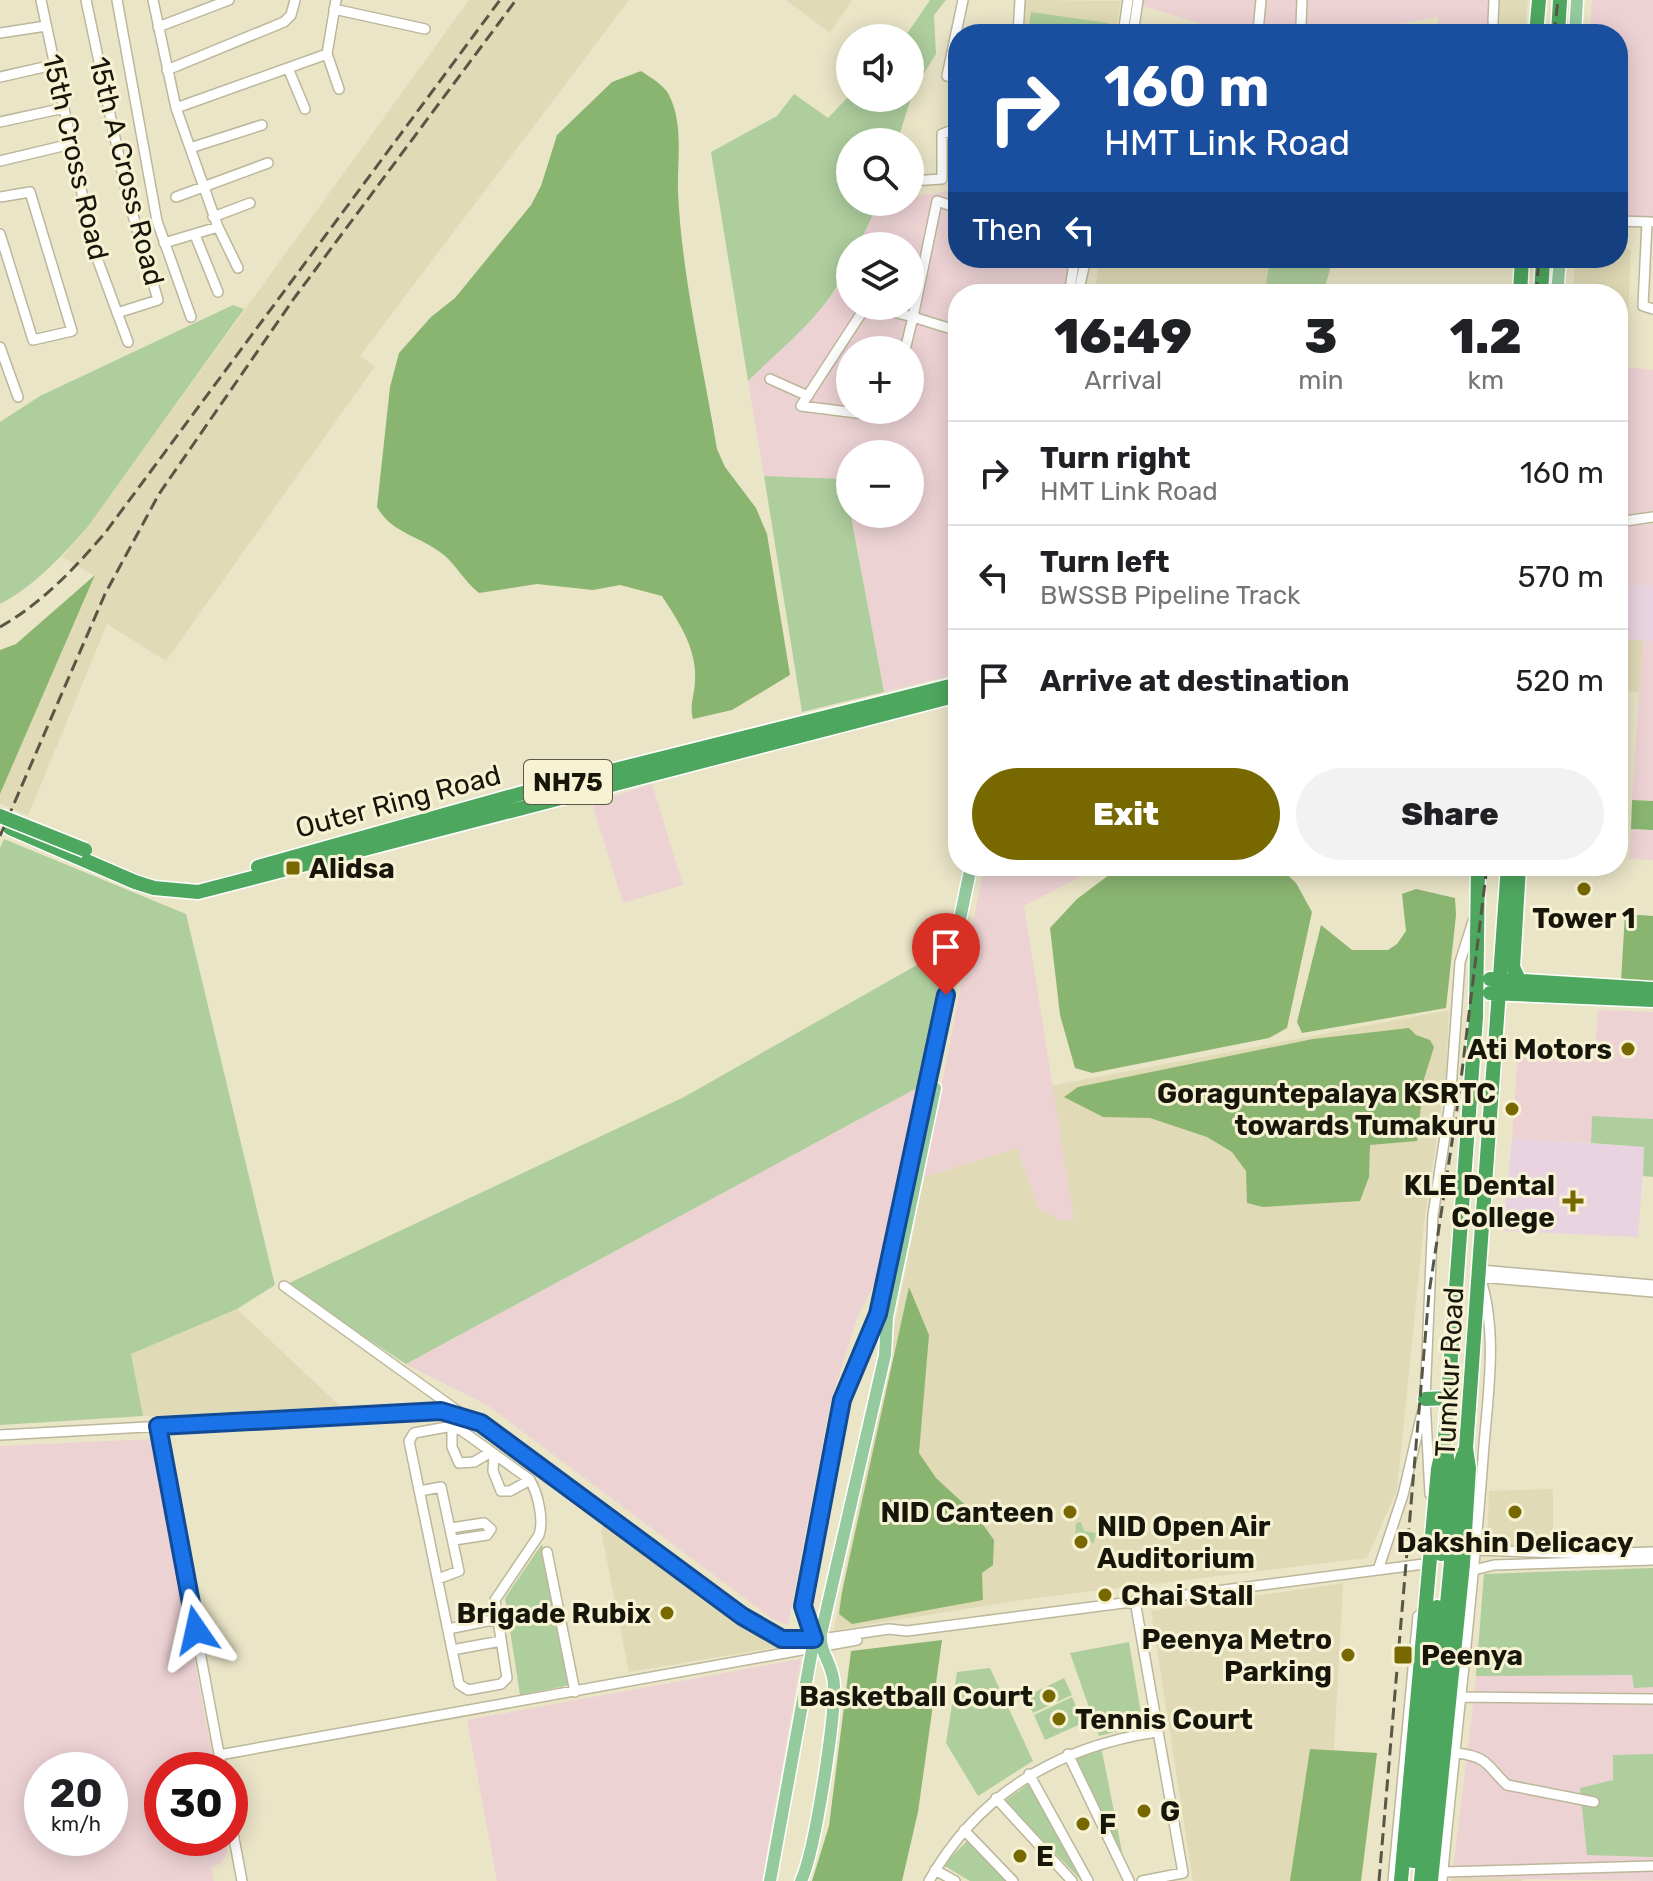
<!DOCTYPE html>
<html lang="en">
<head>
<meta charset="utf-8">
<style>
  :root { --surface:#fff; --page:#f2f2f2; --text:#202124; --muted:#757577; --line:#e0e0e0; --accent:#776900 }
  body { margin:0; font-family:Rubik,sans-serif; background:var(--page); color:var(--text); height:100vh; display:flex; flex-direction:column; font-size:30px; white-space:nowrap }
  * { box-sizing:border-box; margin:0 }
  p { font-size:26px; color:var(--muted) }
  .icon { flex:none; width:44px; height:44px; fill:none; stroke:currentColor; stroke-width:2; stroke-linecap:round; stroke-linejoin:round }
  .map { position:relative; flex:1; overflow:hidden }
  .side { position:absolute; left:948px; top:284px; width:680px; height:592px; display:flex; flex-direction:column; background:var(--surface); border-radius:32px; box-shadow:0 4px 20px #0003 }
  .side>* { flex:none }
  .top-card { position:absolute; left:948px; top:24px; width:680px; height:244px; border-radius:32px; box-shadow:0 4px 20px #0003; background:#1a4fa0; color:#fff; overflow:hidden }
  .controls { position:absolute; left:836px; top:24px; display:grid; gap:16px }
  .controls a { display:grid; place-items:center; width:88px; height:88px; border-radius:50%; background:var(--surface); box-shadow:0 4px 20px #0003; font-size:40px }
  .speed { position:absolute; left:24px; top:1752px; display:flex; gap:16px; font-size:40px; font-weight:700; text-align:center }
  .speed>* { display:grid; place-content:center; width:104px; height:104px; border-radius:50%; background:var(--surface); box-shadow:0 4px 20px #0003; line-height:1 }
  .speed small { font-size:20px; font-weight:400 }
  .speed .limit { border:12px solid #d22; background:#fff; color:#111 }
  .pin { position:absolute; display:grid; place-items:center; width:68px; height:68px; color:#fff; margin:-82px -34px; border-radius:50% 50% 50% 0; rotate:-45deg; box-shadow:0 0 8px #0007 }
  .pin .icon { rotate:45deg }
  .me { position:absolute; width:88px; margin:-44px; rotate:349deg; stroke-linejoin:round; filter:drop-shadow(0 0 6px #0008) }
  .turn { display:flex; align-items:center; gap:28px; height:168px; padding:0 24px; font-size:36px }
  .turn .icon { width:104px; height:104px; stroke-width:2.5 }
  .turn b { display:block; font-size:56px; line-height:68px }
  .then { display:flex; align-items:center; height:76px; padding:0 24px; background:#0003; gap:16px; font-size:30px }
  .eta { display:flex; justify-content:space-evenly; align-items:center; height:136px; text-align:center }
  .eta b { font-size:48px; font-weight:800; line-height:56px }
  .cta { display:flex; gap:16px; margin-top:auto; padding:16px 24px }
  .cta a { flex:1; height:92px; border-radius:48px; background:var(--accent); color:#fff; font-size:32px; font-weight:800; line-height:92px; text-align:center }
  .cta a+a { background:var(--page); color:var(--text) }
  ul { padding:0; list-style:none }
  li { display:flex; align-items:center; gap:24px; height:104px; padding:0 24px; border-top:2px solid var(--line) }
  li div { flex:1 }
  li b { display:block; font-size:30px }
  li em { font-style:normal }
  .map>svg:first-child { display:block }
</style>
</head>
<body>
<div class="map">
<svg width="1653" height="1881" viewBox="0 0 1653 1881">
  <rect width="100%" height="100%" fill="#eae5c7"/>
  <path fill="#e0dab6" d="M469,0H629L360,356L375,366L166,661L107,624L28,816L0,803V794L95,576L62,557L89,525Z
    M786,0H852L830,33Z
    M1023,0L1121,1L1115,34H1020Z
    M1498,0H1528L1525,34H1496Z
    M1618,249H1631L1628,315H1618V294H1573L1575,258H1618Z
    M1100,258H1333L1323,294H1094Z
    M1618,639L1643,640L1639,692L1618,691Z
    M1449,1010L1446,1078L1425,1215L1397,1490L1367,1558L1028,1599L834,1630L924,1177L1017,1148L1039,1209L1074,1220L1050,1086Z
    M237,1309L341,1407L143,1416L131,1354Z
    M1553,1489V1544L1487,1546L1489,1491Z
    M604,1521L685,1582L778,1647L629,1672L601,1531Z
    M1343,1583L1334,1750L1377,1753L1361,1881H1193L1151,1611Z
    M1522,1877V1881H1451L1452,1878Z"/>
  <path fill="#edd2d4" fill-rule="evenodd" d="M1143,0H1498L1496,34H1438V17L1342,34H1221L1216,28L1142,6Z
    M1592,0H1653V227L1618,225V34H1590Z
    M958,169V258H1069L1063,294H958V674L884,692L851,514H910V454H850V509L844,479L764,476L748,381L839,287L850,264V306H910V246H858L878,204L910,202V198L951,190ZM850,350H910V410H850Z
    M1618,366L1653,370V512L1618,515Z
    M1653,524V585L1618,584V527Z
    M1643,640L1653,641V801L1632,800Z
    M652,784L683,885L623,903L592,803Z
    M1631,829L1653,830V860L1629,859Z
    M984,866H1101L1024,906L1074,1220H1059L1039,1209L1017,1148L924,1177Z
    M1598,1010L1653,1012V1119L1593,1116L1591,1143L1512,1138L1518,1051L1595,1055Z
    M917,1088L881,1271L857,1318L830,1404L788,1625L771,1618L487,1405L406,1364Z
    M153,1439L215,1770H162V1838H228L227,1853L221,1863L211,1867L214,1881H0V1446ZM110,1770V1838H42V1770Z
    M1653,1568V1881L1452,1878L1475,1688L1484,1574Z
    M801,1659L762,1881H497L467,1720Z"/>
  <path fill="#e9d3e0" d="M1618,584L1653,585V641L1618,639Z
    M1512,1138L1645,1147L1638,1237L1503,1231Z"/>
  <path fill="#afce9e" d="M930,0H946L934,15L936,54L914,89L897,142H850V202H879L858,246H850C850,295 782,347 748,381L711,152L777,116L794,94L828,118L850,95L910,98V38H904Z
    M1031,12L1108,23L1107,34H1028Z
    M1259,258H1333L1323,294H1264L1270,262Z
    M233,305L244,309L89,525C63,555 35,586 0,604V422L40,396Z
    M764,476L844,479L884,692L802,712Z
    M4,839L186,914L275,1285L237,1309L131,1354L143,1416L0,1425V848Z
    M947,948L917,1088L406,1364L285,1285L684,1097Z
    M1592,1116L1653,1119V1177L1643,1176L1644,1147L1591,1143Z
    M1081,1522L1084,1531L1096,1533L1094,1543L1086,1542L1080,1546L1075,1542L1076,1523Z
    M542,1544L570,1685L520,1695L505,1598Z
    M1653,1568V1687L1634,1688L1632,1675L1476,1676L1484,1574Z
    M1129,1642L1143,1725L1099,1736L1070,1653Z
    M990,1668L1033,1761L978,1796L946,1743L957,1672Z
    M1064,1678L1072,1695L1033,1713L1025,1697Z
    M1072,1697L1083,1723L1045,1740L1034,1715Z
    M1101,1746L1124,1862L1073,1756Z
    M1653,1754V1857L1587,1855L1580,1788L1613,1780V1755Z
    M1031,1782L1082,1881L1005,1801Z
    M967,1841L1006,1881H970L943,1865Z"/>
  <path fill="#8ab571" d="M641,71C651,78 663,84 669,95C684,124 677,162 678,192C682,278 703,364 717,449L725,467L756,508L767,534L790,675L732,710L693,719C689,705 695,694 695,680C697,648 678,621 662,596L620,585L593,590L537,584L479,593C464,581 456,565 444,555C421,536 392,534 377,507L390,387L399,353L431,317L455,298L531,205L541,186L557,135L612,82Z
    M95,575L0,794V650L16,644Z
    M1632,800L1653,801V830L1631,829Z
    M1121,866H1278L1296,883L1312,912L1287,1028L1269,1038L1092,1073L1075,1068L1060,1015L1050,928L1077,899Z
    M1404,866H1455C1439,878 1424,875 1406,870Z
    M1416,889L1455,898L1456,915L1446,1008L1302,1033L1297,1022L1321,925L1352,950H1388L1397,944L1406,931L1402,894Z
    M1625,914L1653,916V983L1621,981Z
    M1409,1028L1416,1035L1430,1040L1434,1047L1424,1079L1417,1141L1370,1145L1369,1177L1360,1201L1263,1207L1247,1203L1246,1171L1232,1152L1207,1137L1150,1118L1103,1117L1064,1097L1078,1087L1313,1039Z
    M909,1287L929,1335L919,1453L936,1478L976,1515L994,1540L993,1565L982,1573L983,1600L852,1624L839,1614L842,1592Z
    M942,1640L918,1812L902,1881H812L829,1826L851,1651Z
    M1310,1749L1377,1753L1361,1881H1290Z"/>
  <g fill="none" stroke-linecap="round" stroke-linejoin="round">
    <g stroke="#bcb79b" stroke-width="12">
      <path id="minor" d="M41,0L94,250L128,342
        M86,0L127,195L158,300L117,313
        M117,0L157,221L191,317
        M153,0L176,108L218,227L164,243
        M334,9L425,29
        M1493,22L1494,0
        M1301,25L1302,0
        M158,27L229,0
        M1258,31L1261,0
        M0,33L46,26
        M1018,34L1020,0
        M1123,34L1128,0
        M1133,34L1138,0
        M1370,34L1413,30L1417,34
        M327,54L339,89
        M288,68L305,109
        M167,70L284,22L291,15L295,0
        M0,77L53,65
        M958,78L947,76L963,0
        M176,108L327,54L336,0
        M0,122L64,108
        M190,148L262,125
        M0,161L71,144
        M910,181L942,179V134L958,128
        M0,197L30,192L72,331L33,340L0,234
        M176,197L268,163
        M958,208L937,201L913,317L958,331
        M213,217L250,203
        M1618,221L1651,222
        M1647,222L1643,306L1653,309
        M218,227L238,268
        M195,235L218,292
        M1069,294L1075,258
        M1078,294L1086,258
        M866,306L801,406L889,417L891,410
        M870,306L913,317L905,350
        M0,347L18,397
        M770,379L808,396
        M1618,522L1653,517
        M1480,1270L1653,1285
        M284,1286L462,1414
        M158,1426L222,1770
        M447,1427L461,1430L529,1479C538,1492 544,1520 539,1535L495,1600L507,1678L501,1684L468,1690L459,1684L409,1441L414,1433Z
        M452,1427V1447L459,1463L474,1462L491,1452
        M0,1435L441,1411L481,1423L742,1616L782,1639H821L889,1629L907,1631L1424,1564
        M494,1454L493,1471L501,1491H510L530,1480
        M420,1491L441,1487L459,1571L438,1579
        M1430,1494L1425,1399L1433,1215L1450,1103L1460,962L1473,921
        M451,1528L484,1523L491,1529L487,1535L454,1540
        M1476,1550L1594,1554L1653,1552
        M547,1552L575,1692
        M1379,1567L1403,1495L1422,1413
        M1474,1570L1494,1565L1653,1560
        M1135,1601L1183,1873L1142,1881
        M448,1629L497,1619
        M452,1650L501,1641
        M1462,1697L1653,1699
        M1457,1753C1489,1757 1486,1765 1507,1785L1594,1802
        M1068,1754L1129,1881
        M219,1755L857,1640
        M1029,1774L1088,1881
        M996,1798L1072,1881
        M230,1817L242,1881
        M964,1830L1013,1881
        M935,1870L955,1881
        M1443,1872L1653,1866
        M929,1881C979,1793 1058,1747 1156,1732
        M1393,1881L1418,1616
        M1442,1881C1455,1740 1473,1599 1483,1458C1487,1399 1499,1334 1480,1277L1653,1292"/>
    </g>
    <g stroke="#fff" stroke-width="15">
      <path id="major" d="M1575,34L1577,0
        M1557,294L1560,258
        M770,1881L814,1639L803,1606L842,1400L878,1314L971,866
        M801,1881C815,1852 835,1720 834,1686C834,1665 819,1653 821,1634L885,1355L887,1317L935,1088"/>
    </g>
    <g stroke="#fff" stroke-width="17">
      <path id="highway" d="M1536,34L1539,0
        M1558,34L1560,0
        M1520,294L1522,258
        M1541,294L1543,258
        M10,828L135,882L154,888L198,892L958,695
        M1519,866L1513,967L1520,982
        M258,867L523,793L958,684
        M1490,979L1653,989
        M1490,993L1653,1000
        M1425,1399L1447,1398
        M1441,1554L1449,1470L1446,1451
        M1413,1861L1437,1607
        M1401,1881L1438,1469L1445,1438L1476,1017L1478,866
        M1421,1881L1460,1466L1464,1452
        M1431,1881L1463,1564L1469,1468L1466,1448L1508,866"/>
    </g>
    <use href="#minor" stroke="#fff" stroke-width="9"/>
    <use href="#major" stroke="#95ca9f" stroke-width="12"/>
    <use href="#highway" stroke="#4ea75f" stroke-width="14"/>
    <path stroke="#585645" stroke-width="3" stroke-dasharray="12 6" stroke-linecap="butt" d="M1554,34L1558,0
      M1536,294L1539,258
      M0,627C42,603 74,569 105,533L500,0
      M0,836L105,594L159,494L295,297L516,0
      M1379,1881L1429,1293L1459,1096L1487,866"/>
    <g stroke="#fff" stroke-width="17" stroke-linecap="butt">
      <path id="highway-bridge" d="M0,816L85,850"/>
    </g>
    <use href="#highway-bridge" stroke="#4ea75f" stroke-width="14"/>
  </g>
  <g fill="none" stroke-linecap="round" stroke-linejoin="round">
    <g stroke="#114b97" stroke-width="20">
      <path id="route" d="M196,1630L158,1426L441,1411L481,1423L742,1616L782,1639H814L803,1606L842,1400L878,1314L946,995"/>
    </g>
    <use href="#route" stroke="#1a73e8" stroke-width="14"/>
  </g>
  <g fill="#776900" stroke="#f7f2d4" stroke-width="3">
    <rect x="285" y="860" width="16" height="16" rx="4"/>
    <circle cx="1584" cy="889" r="8"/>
    <circle cx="1628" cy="1049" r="8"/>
    <circle cx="1512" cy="1109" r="8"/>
    <path d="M1569 1189h8v8h8v8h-8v8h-8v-8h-8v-8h8z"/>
    <circle cx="1070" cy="1512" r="8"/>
    <circle cx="1515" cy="1512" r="8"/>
    <circle cx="1081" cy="1542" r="8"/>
    <circle cx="1105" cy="1595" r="8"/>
    <circle cx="667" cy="1613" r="8"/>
    <circle cx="1348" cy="1655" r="8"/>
    <rect x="1393" y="1645" width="20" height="20" rx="4"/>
    <circle cx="1049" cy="1696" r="8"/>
    <circle cx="1059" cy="1719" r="8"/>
    <circle cx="1144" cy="1811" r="8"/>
    <circle cx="1083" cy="1824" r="8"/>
    <circle cx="1020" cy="1856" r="8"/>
  </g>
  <g text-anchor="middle" stroke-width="6" stroke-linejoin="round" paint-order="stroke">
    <rect fill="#f7f2d4" stroke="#5a5847" stroke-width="2" x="524" y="760" width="88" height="44" rx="6"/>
    <g font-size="26" font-weight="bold" fill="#17160b">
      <text x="568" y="791">NH75</text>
    </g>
    <g font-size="28" fill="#17160b" stroke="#f7f2d4">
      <text transform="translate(76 157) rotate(77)" y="10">15th Cross Road</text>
      <text transform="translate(127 171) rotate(76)" y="10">15th A Cross Road</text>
      <text transform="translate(398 801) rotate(-15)" y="10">Outer Ring Road</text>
      <text transform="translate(1449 1372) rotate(-87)" y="10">Tumkur Road</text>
    </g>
    <g font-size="28" font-weight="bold" fill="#17160b" stroke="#f7f2d4" text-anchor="start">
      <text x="309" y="878">Alidsa</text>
      <text x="1584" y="928" text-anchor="middle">Tower 1</text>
      <text x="1612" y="1059" text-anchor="end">Ati Motors</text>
      <text x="1496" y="1103" text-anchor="end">Goraguntepalaya KSRTC<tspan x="1496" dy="32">towards Tumakuru</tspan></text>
      <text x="1555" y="1195" text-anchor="end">KLE Dental<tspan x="1555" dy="32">College</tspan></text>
      <text x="1054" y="1522" text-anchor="end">NID Canteen</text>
      <text x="1097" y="1536">NID Open Air<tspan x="1097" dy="32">Auditorium</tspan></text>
      <text x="1515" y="1552" text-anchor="middle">Dakshin Delicacy</text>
      <text x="1121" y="1605">Chai Stall</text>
      <text x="651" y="1623" text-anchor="end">Brigade Rubix</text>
      <text x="1332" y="1649" text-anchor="end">Peenya Metro<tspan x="1332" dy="32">Parking</tspan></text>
      <text x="1421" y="1665">Peenya</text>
      <text x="1033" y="1706" text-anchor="end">Basketball Court</text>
      <text x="1075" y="1729">Tennis Court</text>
      <text x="1160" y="1821">G</text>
      <text x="1099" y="1834">F</text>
      <text x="1036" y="1866">E</text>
    </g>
  </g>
</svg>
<div class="controls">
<a><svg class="icon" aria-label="sound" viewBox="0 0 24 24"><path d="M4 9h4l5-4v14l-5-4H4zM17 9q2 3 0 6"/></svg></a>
<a><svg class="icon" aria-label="search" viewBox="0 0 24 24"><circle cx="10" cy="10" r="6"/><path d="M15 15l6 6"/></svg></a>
<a><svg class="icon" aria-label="layers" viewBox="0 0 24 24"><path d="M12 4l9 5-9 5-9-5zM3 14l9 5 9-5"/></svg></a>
<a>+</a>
<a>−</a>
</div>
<div class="speed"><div>20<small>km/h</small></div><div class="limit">30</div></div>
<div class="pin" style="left:946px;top:995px;background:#d93025"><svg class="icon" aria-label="arrive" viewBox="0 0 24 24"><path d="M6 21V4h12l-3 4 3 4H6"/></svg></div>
<svg class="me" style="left:196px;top:1630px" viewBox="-20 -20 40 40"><path d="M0-17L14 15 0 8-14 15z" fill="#1a73e8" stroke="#fff" stroke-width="4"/></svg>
<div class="top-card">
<div class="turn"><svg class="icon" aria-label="right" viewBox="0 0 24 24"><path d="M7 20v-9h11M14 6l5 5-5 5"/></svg><div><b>160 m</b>HMT Link Road</div></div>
<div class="then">Then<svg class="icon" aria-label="left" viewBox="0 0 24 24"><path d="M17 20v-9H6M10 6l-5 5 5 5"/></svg></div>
</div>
<section class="side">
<div class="eta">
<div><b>16:49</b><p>Arrival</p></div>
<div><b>3</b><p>min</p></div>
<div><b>1.2</b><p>km</p></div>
</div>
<ul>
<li><svg class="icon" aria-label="right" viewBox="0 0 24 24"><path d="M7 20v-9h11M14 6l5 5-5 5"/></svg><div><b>Turn right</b><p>HMT Link Road</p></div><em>160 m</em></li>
<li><svg class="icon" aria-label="left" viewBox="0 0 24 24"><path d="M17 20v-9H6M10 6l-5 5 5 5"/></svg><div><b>Turn left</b><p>BWSSB Pipeline Track</p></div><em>570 m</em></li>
<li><svg class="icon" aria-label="arrive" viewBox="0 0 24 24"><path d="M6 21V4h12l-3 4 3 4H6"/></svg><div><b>Arrive at destination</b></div><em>520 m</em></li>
</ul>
<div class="cta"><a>Exit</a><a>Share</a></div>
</section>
</div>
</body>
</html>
